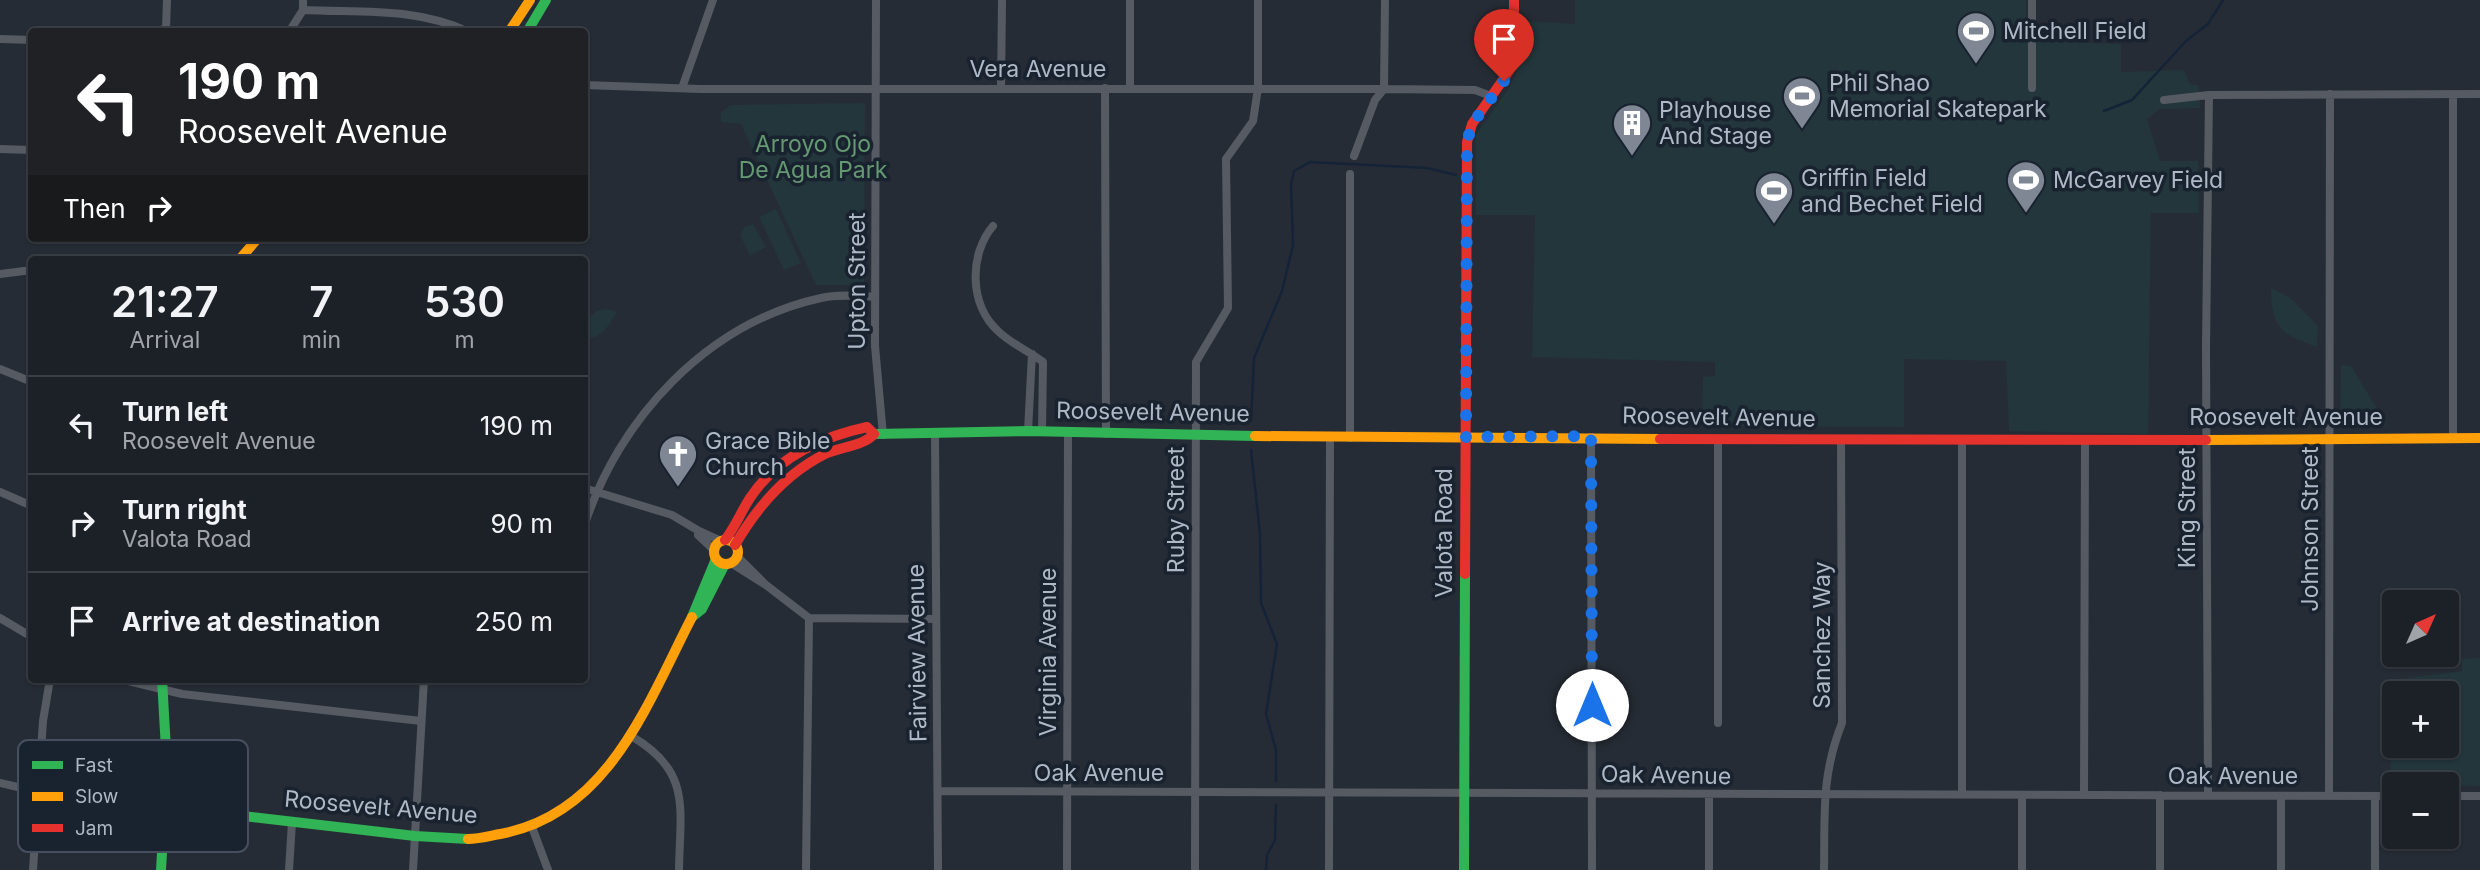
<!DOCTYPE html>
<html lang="en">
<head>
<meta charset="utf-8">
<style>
  :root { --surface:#1c2128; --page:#252930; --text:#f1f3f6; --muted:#a0a3a8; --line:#3a3e45 }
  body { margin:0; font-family:Inter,sans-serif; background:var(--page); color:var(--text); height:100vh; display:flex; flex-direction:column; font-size:26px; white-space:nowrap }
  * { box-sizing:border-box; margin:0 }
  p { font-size:23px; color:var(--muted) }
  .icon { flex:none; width:38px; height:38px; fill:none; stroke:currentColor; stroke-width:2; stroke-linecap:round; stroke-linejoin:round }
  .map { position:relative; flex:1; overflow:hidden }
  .drawer { position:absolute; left:28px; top:256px; width:560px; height:427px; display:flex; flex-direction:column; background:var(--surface); border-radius:7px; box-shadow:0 2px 5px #0004,0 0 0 2px var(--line) }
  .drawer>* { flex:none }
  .hud { position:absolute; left:28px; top:28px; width:560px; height:214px; border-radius:7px; box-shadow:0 2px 5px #0004,0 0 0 2px var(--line); background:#202124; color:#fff; overflow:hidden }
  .needle { width:46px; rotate:45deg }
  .controls { position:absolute; left:2382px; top:590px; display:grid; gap:14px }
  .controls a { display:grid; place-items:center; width:77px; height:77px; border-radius:7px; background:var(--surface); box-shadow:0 2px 5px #0004,0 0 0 2px var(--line); font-size:35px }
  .pin { position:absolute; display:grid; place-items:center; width:60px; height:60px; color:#fff; margin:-72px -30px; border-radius:50% 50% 50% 0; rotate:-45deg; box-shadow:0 0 7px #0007 }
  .pin .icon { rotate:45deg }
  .me { position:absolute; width:77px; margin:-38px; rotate:0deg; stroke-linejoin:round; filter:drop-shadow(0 0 5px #0008) }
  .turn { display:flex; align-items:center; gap:24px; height:147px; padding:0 35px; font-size:32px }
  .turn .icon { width:91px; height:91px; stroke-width:2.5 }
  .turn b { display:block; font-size:49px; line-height:60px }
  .then { display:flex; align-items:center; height:66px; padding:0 35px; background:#0003; gap:14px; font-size:26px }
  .eta { display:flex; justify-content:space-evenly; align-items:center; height:119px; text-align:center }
  .eta b { font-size:42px; font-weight:600; line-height:49px }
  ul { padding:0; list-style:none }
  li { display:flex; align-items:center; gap:21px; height:98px; padding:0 35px; border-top:2px solid var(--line) }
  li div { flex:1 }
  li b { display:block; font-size:26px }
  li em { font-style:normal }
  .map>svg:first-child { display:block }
</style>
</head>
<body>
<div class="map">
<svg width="2480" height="870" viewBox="0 0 2480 870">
  <rect width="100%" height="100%" fill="#262c35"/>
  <path fill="#23363b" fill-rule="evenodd" d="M1575,0H2026L2027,41L2121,44V72L2184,70L2189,83L2199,86L2200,108L2160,109L2147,119L2160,161H2198L2199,213H2151L2148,434L2009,431L2006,361L1904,359V427L1702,426L1703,377L1715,376V362L1532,357L1535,215H1476V135L1509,88L1522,59V21L1575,24Z
    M865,103L864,285H816L741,124L721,122V112L731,105Z
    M776,209L801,263L784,270L759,217Z
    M753,224L766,247L750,256L740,235L745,227Z
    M2271,288L2289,297L2318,326L2317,347C2281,335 2271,327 2271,288Z
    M606,309L617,312C609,325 602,339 585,338V321L597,311Z
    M2341,365L2351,366L2387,425H2343L2340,421Z
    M2480,658V786L2390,785L2393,680L2462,671V659ZM2394,693H2446V746H2394Z"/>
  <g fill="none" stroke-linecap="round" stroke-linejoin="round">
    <path stroke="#152338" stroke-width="2.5" d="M2104,111L2132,100L2186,41L2208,24L2223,0
      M1251,421L1254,358L1282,291L1293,245L1291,185L1294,171L1310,162L1427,168L1456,175
      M1251,450L1260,534L1261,603L1277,644L1266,714L1276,750V781
      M1266,870L1267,855L1275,840L1276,805"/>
    <path stroke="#565b63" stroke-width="8" d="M876,0L875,346L883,435
      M303,10C360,13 416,7 469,32
      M145,32L166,29L167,0
      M289,32L303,10V0
      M0,39L32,40
      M584,85L700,89H1384L1475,90L1491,96
      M682,88L713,0
      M1001,88L1002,0
      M1105,88L1106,434
      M1130,88V0
      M2032,88V0
      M2453,94V438
      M2164,100L2209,95L2480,94
      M0,149L32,150
      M1354,156L1375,100L1384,89L1385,0
      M993,226C969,254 969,305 998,331C1011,344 1029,351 1043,362L1042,431
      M0,274L32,270
      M0,369L32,382
      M1028,431L1032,354
      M935,435L938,870
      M1591,437L1592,870
      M1350,438V174
      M584,488L672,515L699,531
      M0,492L32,506
      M584,527C618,419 707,323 821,298C838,294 858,296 875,297
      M714,550L698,535L699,531L721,541
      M731,563L766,585L737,556
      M766,585L809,618L936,619
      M0,618L32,637
      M120,679L182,694L421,721
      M1718,723V440
      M631,736C692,771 680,808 679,870
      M0,783L39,792L165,807
      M938,791L2394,796
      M1962,794V440
      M2208,794L2206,347L2209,95
      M1709,795V870
      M2084,795L2085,439
      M2160,795V870
      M2281,796V870
      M2329,796L2330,94
      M2375,796V870
      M2446,796H2480
      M532,827L548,870
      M33,870L43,721L50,679
      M289,870L292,822
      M413,870L424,679
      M806,870L809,618
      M1067,870L1068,434
      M1195,870L1196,362L1228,308L1226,159L1253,121L1258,88V0
      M1329,870L1330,437
      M1824,870C1825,814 1821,776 1842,723L1841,439
      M2022,870V795"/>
    <path stroke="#30b455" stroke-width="10" d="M527,32L546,0
      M874,434L1028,431L1255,436
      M716,559L692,617L702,609L725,564
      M165,807L415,836L468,839
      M161,870L167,767L162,679
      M1464,870L1465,574"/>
    <path stroke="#ff9f0a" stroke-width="10" d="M509,32L530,0
      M240,259L258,238
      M1255,436L1660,439
      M2206,440L2480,438
      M714 552a12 12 0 1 1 24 0a12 12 0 1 1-24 0Z
      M468,839C480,839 493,835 505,833C610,811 648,702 692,617"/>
    <path stroke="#e5322d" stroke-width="10" d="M1660,439L2206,440
      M725,540C735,527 741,512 750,498C777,457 821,437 867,427L874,434C864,446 840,447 825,454C785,474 757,507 735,545
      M1465,574L1467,142L1472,124L1514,64V0"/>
  </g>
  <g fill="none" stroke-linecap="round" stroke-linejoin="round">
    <path stroke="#1a73e8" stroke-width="12" stroke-dasharray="0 21.6" d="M1504,81L1472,124L1467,142L1466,437L1591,436L1592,705"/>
  </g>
  <defs>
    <g id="stadium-pin" transform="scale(2.0125)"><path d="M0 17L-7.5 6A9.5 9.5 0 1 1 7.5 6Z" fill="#7f8794" stroke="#19222f"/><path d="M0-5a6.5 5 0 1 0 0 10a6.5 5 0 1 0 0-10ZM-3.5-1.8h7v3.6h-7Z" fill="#fff"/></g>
    <g id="building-pin" transform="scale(2.0125)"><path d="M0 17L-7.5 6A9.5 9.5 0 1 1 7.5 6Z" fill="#7f8794" stroke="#19222f"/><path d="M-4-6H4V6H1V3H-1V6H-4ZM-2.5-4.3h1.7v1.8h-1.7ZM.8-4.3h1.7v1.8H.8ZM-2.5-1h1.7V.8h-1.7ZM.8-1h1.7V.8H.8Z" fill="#fff"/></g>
    <g id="church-pin" transform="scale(2.0125)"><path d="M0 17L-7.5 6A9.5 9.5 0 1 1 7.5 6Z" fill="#7f8794" stroke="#19222f"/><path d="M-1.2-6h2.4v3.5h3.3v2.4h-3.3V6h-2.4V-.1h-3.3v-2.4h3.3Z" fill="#fff"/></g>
  </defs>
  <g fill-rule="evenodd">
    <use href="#stadium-pin" x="1976" y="31"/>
    <use href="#stadium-pin" x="1802" y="96"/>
    <use href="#building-pin" x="1632" y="123"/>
    <use href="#stadium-pin" x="2026" y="180"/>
    <use href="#stadium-pin" x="1774" y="191"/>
    <use href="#church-pin" x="678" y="454"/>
  </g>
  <g text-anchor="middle" stroke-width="7" stroke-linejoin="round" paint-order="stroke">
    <g font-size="23" fill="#afb8c7" stroke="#19222f" text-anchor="start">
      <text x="2003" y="39">Mitchell Field</text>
      <text x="1829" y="91">Phil Shao<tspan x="1829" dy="26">Memorial Skatepark</tspan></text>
      <text x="1659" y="118">Playhouse<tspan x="1659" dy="26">And Stage</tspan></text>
      <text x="1801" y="186">Griffin Field<tspan x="1801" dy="26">and Bechet Field</tspan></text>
      <text x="2053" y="188">McGarvey Field</text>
      <text x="705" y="449">Grace Bible<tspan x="705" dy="26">Church</tspan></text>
    </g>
    <g font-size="23" fill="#afb8c7" stroke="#19222f">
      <text x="1038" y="77">Vera Avenue</text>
      <text transform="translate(857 281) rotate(-90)" y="8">Upton Street</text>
      <text transform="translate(1153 412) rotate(1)" y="8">Roosevelt Avenue</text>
      <text transform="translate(1719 417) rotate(1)" y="8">Roosevelt Avenue</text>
      <text x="2286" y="425">Roosevelt Avenue</text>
      <text transform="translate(2187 508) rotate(-90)" y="8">King Street</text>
      <text transform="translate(1176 510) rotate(-90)" y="8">Ruby Street</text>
      <text transform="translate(2310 529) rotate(-90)" y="8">Johnson Street</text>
      <text transform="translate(1444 533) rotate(-90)" y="8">Valota Road</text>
      <text transform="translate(1822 635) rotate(-90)" y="8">Sanchez Way</text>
      <text transform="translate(1048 652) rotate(-90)" y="8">Virginia Avenue</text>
      <text transform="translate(917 653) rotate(-91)" y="8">Fairview Avenue</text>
      <text x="1099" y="781">Oak Avenue</text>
      <text transform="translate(1666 775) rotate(1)" y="8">Oak Avenue</text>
      <text x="2233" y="784">Oak Avenue</text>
      <text transform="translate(381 807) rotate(5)" y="8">Roosevelt Avenue</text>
    </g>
    <g font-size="23" fill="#659971" stroke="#19222f">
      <text x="813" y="152">Arroyo Ojo<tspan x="813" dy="26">De Agua Park</tspan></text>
    </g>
  </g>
  <rect x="18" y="740" width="230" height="112" rx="10" fill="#19222f" stroke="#464f5d" stroke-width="2"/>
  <rect x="32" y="761" width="31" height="8" fill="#30b455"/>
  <rect x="32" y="792" width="31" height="9" fill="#ff9f0a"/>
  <rect x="32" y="824" width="31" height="8" fill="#e5322d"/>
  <g font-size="19" fill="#afb8c7">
    <text x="75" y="772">Fast</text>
    <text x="75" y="803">Slow</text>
    <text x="75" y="835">Jam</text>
  </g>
</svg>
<div class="controls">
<a><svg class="needle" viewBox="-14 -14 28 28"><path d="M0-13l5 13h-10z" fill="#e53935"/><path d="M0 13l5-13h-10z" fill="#a0a3a8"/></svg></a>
<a>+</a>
<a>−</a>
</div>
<div class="pin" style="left:1504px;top:81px;background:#d93025"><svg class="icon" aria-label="arrive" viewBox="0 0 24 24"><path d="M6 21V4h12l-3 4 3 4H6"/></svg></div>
<svg class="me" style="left:1592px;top:705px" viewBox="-20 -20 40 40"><circle r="19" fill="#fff"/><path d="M0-13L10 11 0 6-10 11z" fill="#1a73e8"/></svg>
<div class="hud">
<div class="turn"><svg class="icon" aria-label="left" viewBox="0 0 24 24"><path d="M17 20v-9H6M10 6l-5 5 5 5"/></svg><div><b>190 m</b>Roosevelt Avenue</div></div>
<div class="then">Then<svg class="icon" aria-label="right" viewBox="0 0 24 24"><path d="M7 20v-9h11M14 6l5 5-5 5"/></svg></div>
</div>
<section class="drawer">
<div class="eta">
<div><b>21:27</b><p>Arrival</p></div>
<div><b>7</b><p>min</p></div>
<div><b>530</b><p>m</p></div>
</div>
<ul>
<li><svg class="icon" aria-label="left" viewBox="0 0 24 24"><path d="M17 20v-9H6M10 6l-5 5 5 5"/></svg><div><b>Turn left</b><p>Roosevelt Avenue</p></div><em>190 m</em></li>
<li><svg class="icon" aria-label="right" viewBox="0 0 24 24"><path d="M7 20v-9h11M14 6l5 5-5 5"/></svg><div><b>Turn right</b><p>Valota Road</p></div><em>90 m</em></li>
<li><svg class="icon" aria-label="arrive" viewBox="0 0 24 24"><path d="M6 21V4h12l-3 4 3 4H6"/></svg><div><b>Arrive at destination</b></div><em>250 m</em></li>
</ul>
</section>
</div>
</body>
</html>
